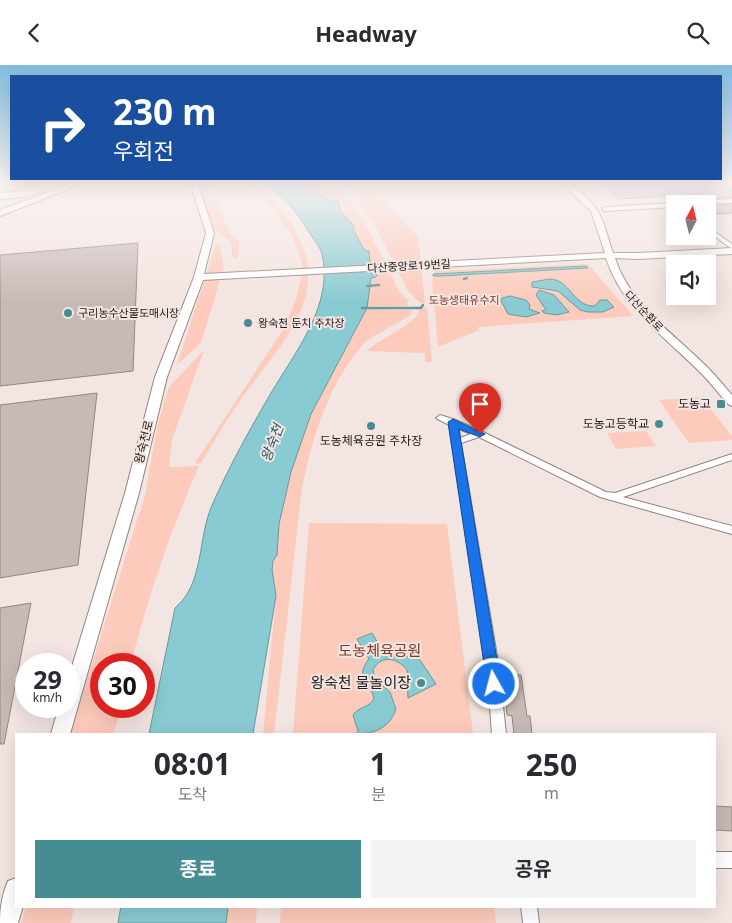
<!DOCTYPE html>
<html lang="ko">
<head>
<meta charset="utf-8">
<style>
  :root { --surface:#fff; --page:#f2f2f3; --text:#2b2b33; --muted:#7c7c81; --accent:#458d93 }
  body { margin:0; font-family:"Noto Sans","Noto Sans KR",sans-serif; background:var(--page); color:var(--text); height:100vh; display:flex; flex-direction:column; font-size:19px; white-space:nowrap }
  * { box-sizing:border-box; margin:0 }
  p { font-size:16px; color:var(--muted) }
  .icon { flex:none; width:28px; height:28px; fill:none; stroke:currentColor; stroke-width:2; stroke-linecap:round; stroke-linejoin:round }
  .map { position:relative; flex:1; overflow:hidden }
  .details { position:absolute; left:15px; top:668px; width:701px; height:175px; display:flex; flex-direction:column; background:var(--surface); border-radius:0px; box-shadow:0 5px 20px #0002 }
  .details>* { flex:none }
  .guide { position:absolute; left:10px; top:10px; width:712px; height:105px; border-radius:0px; box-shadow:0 5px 20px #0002; background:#1a4fa0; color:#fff; overflow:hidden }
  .needle { width:32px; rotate:7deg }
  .buttons { position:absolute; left:666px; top:130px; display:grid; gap:10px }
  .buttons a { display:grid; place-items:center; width:50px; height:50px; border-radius:0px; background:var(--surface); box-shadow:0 5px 20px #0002; font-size:25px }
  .speed { position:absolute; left:15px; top:588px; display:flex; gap:10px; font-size:25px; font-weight:700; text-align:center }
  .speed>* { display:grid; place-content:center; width:65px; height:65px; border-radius:50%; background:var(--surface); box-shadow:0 5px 20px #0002; line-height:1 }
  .speed small { font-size:12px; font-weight:400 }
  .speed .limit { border:8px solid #d22; background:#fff; color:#111 }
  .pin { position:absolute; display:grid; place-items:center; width:42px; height:42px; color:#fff; margin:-51px -21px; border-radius:50% 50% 50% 0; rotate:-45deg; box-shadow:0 0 5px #0007 }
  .pin .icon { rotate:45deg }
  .me { position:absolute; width:55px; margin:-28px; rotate:353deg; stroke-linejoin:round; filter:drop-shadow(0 0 4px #0008) }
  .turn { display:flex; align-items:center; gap:18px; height:105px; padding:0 20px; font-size:22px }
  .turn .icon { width:65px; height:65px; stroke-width:2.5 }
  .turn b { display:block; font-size:35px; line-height:42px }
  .eta { display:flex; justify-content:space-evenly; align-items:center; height:85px; text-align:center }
  .eta b { font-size:30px; font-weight:700; line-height:35px }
  .button { display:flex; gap:10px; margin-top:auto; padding:10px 20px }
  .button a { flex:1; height:58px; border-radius:0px; background:var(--accent); color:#fff; font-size:20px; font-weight:700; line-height:58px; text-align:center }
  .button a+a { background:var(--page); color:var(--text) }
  header { display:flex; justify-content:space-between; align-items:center; height:65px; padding:0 20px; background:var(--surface); font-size:22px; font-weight:700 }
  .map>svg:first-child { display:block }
</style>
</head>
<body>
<header><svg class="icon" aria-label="back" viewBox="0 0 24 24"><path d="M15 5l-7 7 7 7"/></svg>Headway<svg class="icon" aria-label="search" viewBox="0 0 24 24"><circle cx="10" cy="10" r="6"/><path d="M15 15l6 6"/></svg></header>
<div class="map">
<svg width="732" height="858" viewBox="0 0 732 858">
  <rect width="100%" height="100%" fill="#f3e5e1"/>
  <path fill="#fccbbc" d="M198,117H208L230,168L239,177L238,192L236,194L232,192L231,178L214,163Z
    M244,117C259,117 277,139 285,150C337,221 291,267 247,326C231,348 216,372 202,397L200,399L195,398L283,265L296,235L301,212L302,197L290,167L263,130Z
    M302,117H336L366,160L400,228L408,235L407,241H366L371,213L376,212L377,210L371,209L365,186L353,164L354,161L334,137L308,124Z
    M344,117H367L418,172L425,238H420L408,226L375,160Z
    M216,179L220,180L224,202L201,278L177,300Z
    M588,199L633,251L478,262L479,265L438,282L432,215L435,206Z
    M427,242L432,297H425V288L367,286C379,274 418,258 419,245Z
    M367,244L411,245V250L366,276C329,316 313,370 302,423L274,669H263L276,531L272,504L273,496L277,490L279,459L291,407L311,349Z
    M204,285L172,375L169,402L199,401C171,465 148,531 131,599H101V641H121L114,669H70L145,430L158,358L169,322Z
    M701,332L732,371V375L689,378L659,335Z
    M646,366L656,381L616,384L607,368Z
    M309,458L447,459L473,669H293Z
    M26,841H74L71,858H21Z
    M228,841H257L256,858H226Z
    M281,841H494L496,858H280Z"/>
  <path fill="#89cbd2" stroke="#6b989c" d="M263,117H302L308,124L334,137L338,135L340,146L354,161L353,164L365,186H369L371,209H377L376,212L371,213L367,243L311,349L291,407L279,459L277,490L273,496L272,504L276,531L253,669H149L175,543C205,518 197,472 213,438C230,400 250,364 271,328C295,287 334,240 322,189C320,182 313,173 308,166C296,145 283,131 263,117Z
    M585,201L588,203L441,211H433V209Z
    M550,214C571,215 573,242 595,241L600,235H607L614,242L603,247H588L580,245L558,226L532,222V217Z
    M539,225L554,230L569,247L557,250L544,248L542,246L546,245L536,230Z
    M510,231L526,235L530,240L529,244L540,248L526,252L508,249L501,236L502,233Z
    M372,568L384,588L399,589L411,593L416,589L436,619L408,633L407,605C398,593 381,589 373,605L375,614L390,627L396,644C390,663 374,669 356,669L358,666L353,650C359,641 370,643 374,633C370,617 354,613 369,594L357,574Z
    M121,841H228L226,858H118Z"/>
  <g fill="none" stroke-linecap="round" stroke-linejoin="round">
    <path stroke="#6b989c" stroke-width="2.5" d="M464,214L467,213
      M367,221L379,220
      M362,243H421L423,240"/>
  </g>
  <path fill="#c7b9b5" stroke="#928682" d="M598,117H660L667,121L678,123L708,122L701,117L732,118V132L708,134V129L619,134Z
    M708,140H732V148L708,150Z
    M138,178L133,306L0,321V190Z
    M97,328L78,500L0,513V340Z
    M31,538L4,679H0V543Z
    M503,609L521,610L527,651H530L532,669H514L512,651L507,650Z
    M715,741L732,742V766L715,765Z"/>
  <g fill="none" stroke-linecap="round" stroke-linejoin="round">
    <g stroke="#928581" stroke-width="2">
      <path id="street" d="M732,134V138L685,139L688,137Z
        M675,138L677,139H675V142L605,146L602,144L605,142Z
        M708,162L732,179V183L729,182L708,166Z
        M440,350L456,355L483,367L606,427L615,428L732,389V395L623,432L732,461V469L600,432L479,372L461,378L499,603L506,669H492L487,603L449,360L436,353ZM459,364L471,369L460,373Z
        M715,787H732V803H715Z
        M521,841H537L539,858H523Z"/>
    </g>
    <g stroke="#928581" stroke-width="2">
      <path id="secondary" d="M190,117H197L214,168L204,209L605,188L591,146L560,117C568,117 571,119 577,124C603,144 603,158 613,188H638L732,183V189L638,194L615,193C631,242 674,268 709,304C717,312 724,321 732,330V341L728,339C719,329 710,317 700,307C665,272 622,243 606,193L203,215L167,312L139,428L70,669H51L59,641H69V611L125,428L155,312L194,212L206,168Z
        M16,813V841H23L18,858H0C0,843 2,830 8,816Z"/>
    </g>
    <g stroke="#928581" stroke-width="2">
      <path id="highway" d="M43,117H52C40,131 18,133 0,134V128L24,126Z
        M76,117H87L0,151V145Z"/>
    </g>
    <use href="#street" fill="#fff" fill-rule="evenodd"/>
    <use href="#secondary" fill="#fff" fill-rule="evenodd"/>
    <use href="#highway" fill="#fff" fill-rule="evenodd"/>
  </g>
  <linearGradient id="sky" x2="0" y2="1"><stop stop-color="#82bddf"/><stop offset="0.49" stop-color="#faf3f2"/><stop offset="1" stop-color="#faf3f2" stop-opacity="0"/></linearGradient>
  <rect width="732" height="237" fill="url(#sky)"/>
  <path fill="#1a73e8" stroke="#114b97" d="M453,354L485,369L480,372L459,364L501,619L499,624L494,626L489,624L487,619L448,357Z"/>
  <g fill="#458d93" stroke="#f3e5e1" stroke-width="2">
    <circle cx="68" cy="248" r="5"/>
    <circle cx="248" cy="258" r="5"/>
    <rect x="716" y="334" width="10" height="10" rx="2.5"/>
    <circle cx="659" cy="359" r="5"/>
    <circle cx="371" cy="361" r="5"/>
    <circle cx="421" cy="618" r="5"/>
  </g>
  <g text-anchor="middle" stroke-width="4" stroke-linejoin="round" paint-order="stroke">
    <g font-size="11" fill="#25201e" stroke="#f3e5e1">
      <text transform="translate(409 201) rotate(-3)" y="4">다산중앙로19번길</text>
      <text transform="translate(644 246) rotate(47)" y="4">다산순환로</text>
    </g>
    <g font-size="11" fill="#7e3b28" stroke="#f3e5e1">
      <text x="464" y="239">도농생태유수지</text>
    </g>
    <g font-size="11" fill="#25201e" stroke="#f3e5e1" text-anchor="start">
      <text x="78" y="252">구리농수산물도매시장</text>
      <text x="258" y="262">왕숙천 둔치 주차장</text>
    </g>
    <g font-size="12" fill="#25201e" stroke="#f3e5e1" text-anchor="end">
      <text x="711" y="343">도농고</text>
      <text x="649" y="363">도농고등학교</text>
      <text x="371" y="380" text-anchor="middle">도농체육공원 주차장</text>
    </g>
    <g font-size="12" fill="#25201e" stroke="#f3e5e1">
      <text transform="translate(144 377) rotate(-76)" y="4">왕숙천로</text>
    </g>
    <g font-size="14" font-style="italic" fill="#255d62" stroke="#f3e5e1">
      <text transform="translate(272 378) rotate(-69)" y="5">왕숙천</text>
    </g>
    <g font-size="15" fill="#7e3b28" stroke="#f3e5e1">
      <text x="380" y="591">도농체육공원</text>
    </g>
    <g font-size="15" fill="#25201e" stroke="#f3e5e1" text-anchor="end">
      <text x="411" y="623">왕숙천 물놀이장</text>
    </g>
  </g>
</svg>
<div class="buttons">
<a><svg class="needle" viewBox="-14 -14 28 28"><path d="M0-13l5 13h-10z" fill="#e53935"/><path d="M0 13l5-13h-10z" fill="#7c7c81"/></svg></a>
<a><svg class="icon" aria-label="sound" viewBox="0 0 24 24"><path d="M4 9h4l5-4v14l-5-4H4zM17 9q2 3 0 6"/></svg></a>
</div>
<div class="speed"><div>29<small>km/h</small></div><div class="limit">30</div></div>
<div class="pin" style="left:480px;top:369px;background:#d93025"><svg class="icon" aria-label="arrive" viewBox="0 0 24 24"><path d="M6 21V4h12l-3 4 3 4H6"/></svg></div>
<svg class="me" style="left:494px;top:619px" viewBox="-20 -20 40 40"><circle r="17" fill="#1a73e8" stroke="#fff" stroke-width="3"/><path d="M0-11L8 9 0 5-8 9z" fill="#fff"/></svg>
<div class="guide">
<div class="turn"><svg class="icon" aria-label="right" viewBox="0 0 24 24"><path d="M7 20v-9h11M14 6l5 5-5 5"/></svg><div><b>230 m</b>우회전</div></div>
</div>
<section class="details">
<div class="eta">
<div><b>08:01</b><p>도착</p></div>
<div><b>1</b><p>분</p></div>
<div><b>250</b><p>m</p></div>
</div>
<div class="button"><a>종료</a><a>공유</a></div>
</section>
</div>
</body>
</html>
